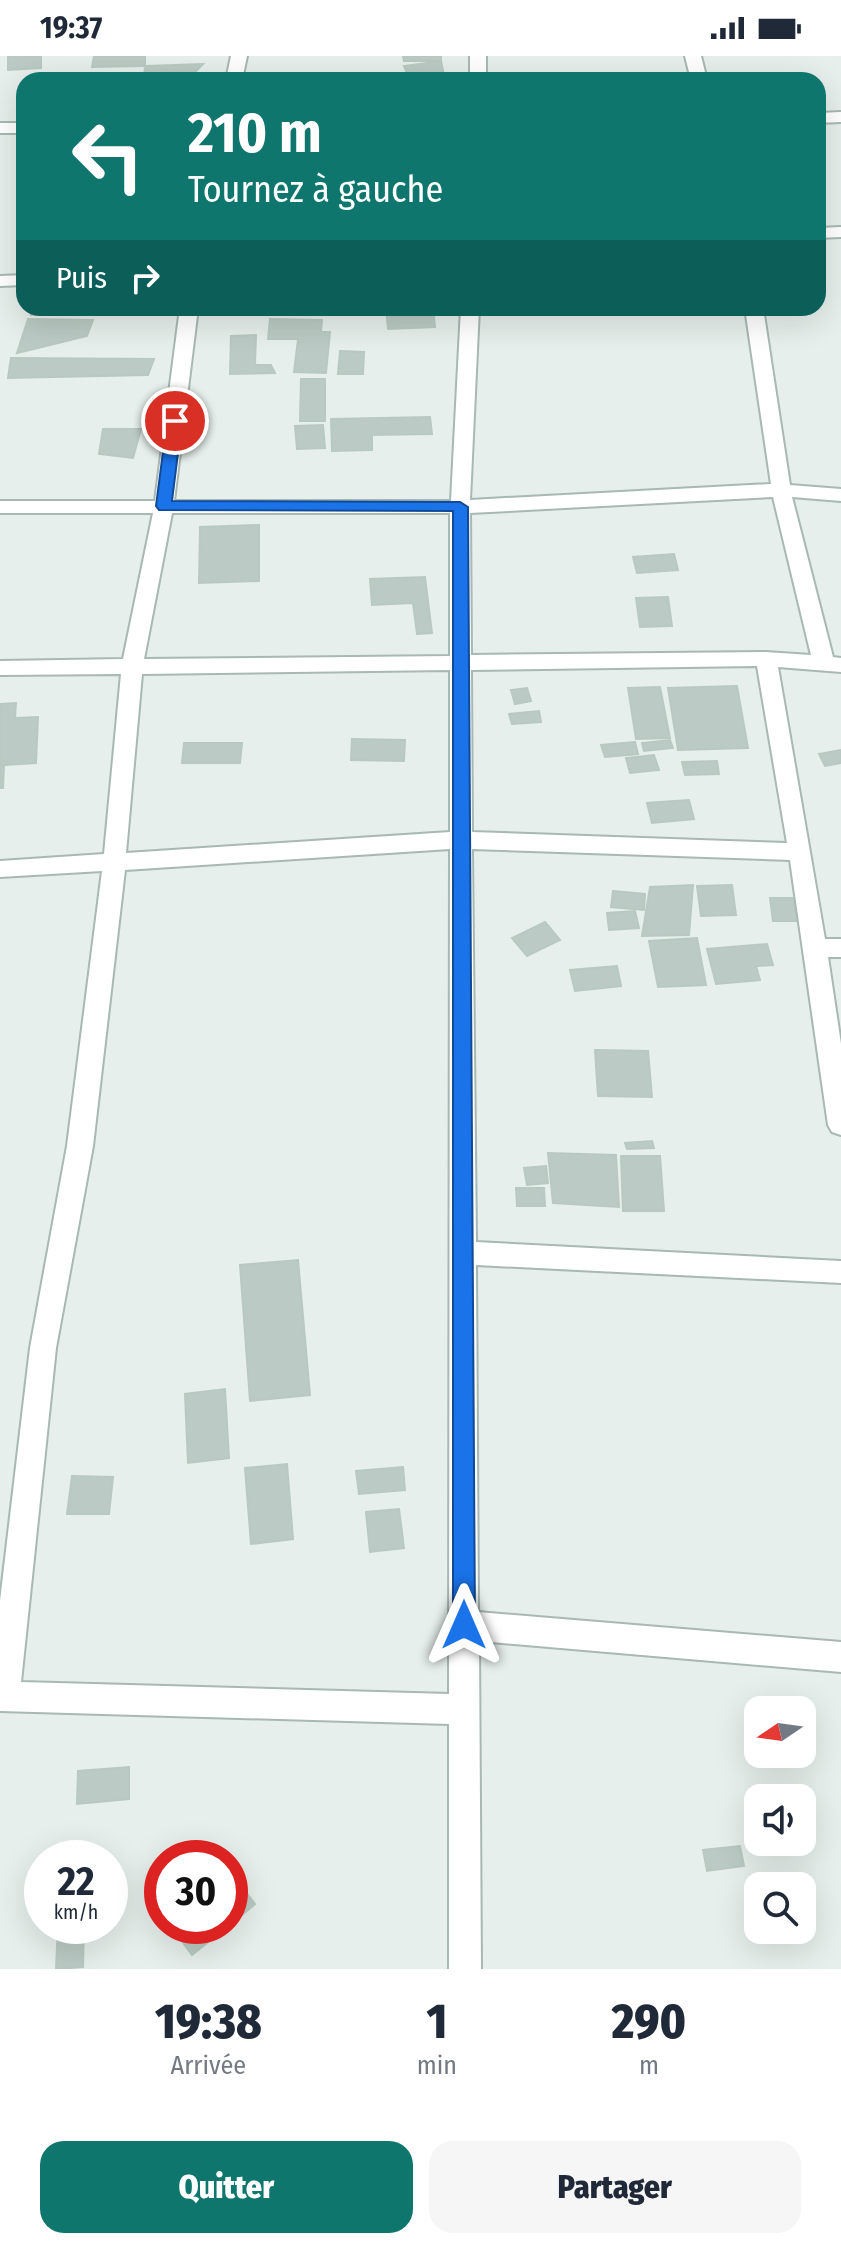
<!DOCTYPE html>
<html lang="fr">
<head>
<meta charset="utf-8">
<style>
  :root { --surface:#fff; --page:#f6f6f7; --text:#1f2937; --muted:#747a83; --accent:#0f766e }
  body { margin:0; font-family:"Fira Sans Condensed",sans-serif; background:var(--page); color:var(--text); height:100vh; display:flex; flex-direction:column; font-size:30px; white-space:nowrap }
  * { box-sizing:border-box; margin:0 }
  p { font-size:26px; color:var(--muted) }
  .icon { flex:none; width:44px; height:44px; fill:none; stroke:currentColor; stroke-width:2; stroke-linecap:round; stroke-linejoin:round }
  .map { position:relative; height:1913px; overflow:hidden }
  .sheet { display:flex; flex-direction:column; background:var(--surface); flex:1 }
  .sheet>* { flex:none }
  .guide { position:absolute; left:16px; top:16px; width:810px; height:244px; border-radius:24px; box-shadow:0 8px 32px #0002; background:#0f766e; color:#fff; overflow:hidden }
  .needle { width:52px; rotate:257deg }
  .tools { position:absolute; left:744px; top:1640px; display:grid; gap:16px }
  .tools a { display:grid; place-items:center; width:72px; height:72px; border-radius:16px; background:var(--surface); box-shadow:0 8px 32px #0002; font-size:40px }
  .speed { position:absolute; left:24px; top:1784px; display:flex; gap:16px; font-size:40px; font-weight:700; text-align:center }
  .speed>* { display:grid; place-content:center; width:104px; height:104px; border-radius:50%; background:var(--surface); box-shadow:0 8px 32px #0002; line-height:1 }
  .speed small { font-size:20px; font-weight:400 }
  .speed .limit { border:12px solid #d22; background:#fff; color:#111 }
  .pin { position:absolute; display:grid; place-items:center; width:68px; height:68px; color:#fff; margin:-34px; border:4px solid #fff; border-radius:50%; box-shadow:0 2px 8px #0007 }
  .me { position:absolute; width:88px; margin:-44px; rotate:0deg; stroke-linejoin:round; filter:drop-shadow(0 0 6px #0008) }
  .turn { display:flex; align-items:center; gap:28px; height:168px; padding:0 40px; font-size:36px }
  .turn .icon { width:104px; height:104px; stroke-width:2.5 }
  .turn b { display:block; font-size:56px; line-height:68px }
  .then { display:flex; align-items:center; height:76px; padding:0 40px; background:#0003; gap:16px; font-size:30px }
  .eta { display:flex; justify-content:space-evenly; align-items:center; height:136px; text-align:center }
  .eta b { font-size:48px; font-weight:800; line-height:56px }
  .button { display:flex; gap:16px; margin-top:auto; padding:16px 40px }
  .button a { flex:1; height:92px; border-radius:24px; background:var(--accent); color:#fff; font-size:32px; font-weight:800; line-height:92px; text-align:center }
  .button a+a { background:var(--page); color:var(--text) }
  .status { display:flex; justify-content:space-between; align-items:center; height:56px; padding:0 40px; background:var(--surface); direction:ltr }
  .status svg { height:22px; fill:currentColor }
  .map>svg:first-child { display:block }
</style>
</head>
<body>
<div class="status"><b>19:37</b><svg viewBox="0 0 49 12"><path d="M0 12V9h3v3zM5 12V6h3v6zM10 12V3h3v9zM15 12V0h3v12zM26 1h20v11H26zM47 4h2v5h-2z"/></svg></div>
<div class="map">
<svg width="841" height="1913" viewBox="0 0 841 1913">
  <rect width="100%" height="100%" fill="#e6efeb"/>
  <path fill="#bbcac4" stroke="#b8c9c2" stroke-width="2" d="M8,0H41V12L8,14Z
    M94,0H145V10L92,11Z
    M403,0H441V5H404Z
    M441,5L445,24H410L404,10Z
    M203,8L187,24H144L145,10Z
    M33,252H96L94,259H31Z
    M386,252H433L435,271L388,273Z
    M28,263L93,264L87,280L17,297Z
    M270,263L322,264L321,276H330L326,317L294,316L298,283H268Z
    M256,279L255,309H271L275,317L230,318L231,280Z
    M340,295L364,296L363,318H338Z
    M11,302L154,303L148,319L8,322Z
    M301,323H325V365H300Z
    M430,361L432,378L372,379V394L332,395L331,363Z
    M323,369L325,392L297,393L295,370Z
    M103,373H141L133,402L99,398Z
    M259,469V525L199,527L200,471Z
    M674,498L678,514L637,517L633,501Z
    M425,521L432,577L417,578L413,547L372,549L370,523Z
    M668,541L672,570L640,571L636,542Z
    M737,630L748,692L678,694L668,632Z
    M660,631L670,682L636,683L628,632Z
    M527,632L531,645L515,648L511,634Z
    M16,647L15,662L38,661L36,707L4,709L3,732H0V648Z
    M539,655L541,666L512,668L509,658Z
    M352,683L405,684L404,705L351,704Z
    M670,684L673,692L644,695L642,687Z
    M635,686L638,698L605,701L601,689Z
    M184,687H242L240,707H182Z
    M841,694V707L825,710L819,698Z
    M654,699L659,714L630,717L626,702Z
    M717,705L719,718L685,719L682,706Z
    M689,744L694,763L652,767L647,747Z
    M693,829L689,879L642,880L650,831Z
    M732,829L736,859L701,860L697,830Z
    M613,835L645,838L644,854L611,851Z
    M770,842H793L797,865H773Z
    M635,855L639,872L609,874L607,857Z
    M545,866L560,884L527,900L512,882Z
    M697,882L706,929L658,931L649,885Z
    M767,888L773,909L756,910L760,924L716,928L707,893Z
    M617,910L621,930L575,935L570,914Z
    M595,994L648,995L652,1041L598,1040Z
    M652,1085L654,1092L627,1093L625,1087Z
    M548,1097L616,1099L619,1151L553,1147Z
    M621,1100H660L664,1155H623Z
    M546,1110L548,1127L527,1129L524,1112Z
    M516,1132H544L545,1150H517Z
    M298,1204L310,1339L250,1345L240,1209Z
    M225,1333L229,1402L188,1407L185,1338Z
    M287,1408L293,1483L251,1488L245,1412Z
    M403,1411L405,1434L359,1438L356,1415Z
    M72,1420L113,1421L109,1458H67Z
    M399,1453L404,1492L370,1496L366,1456Z
    M129,1711V1743L77,1748L78,1715Z
    M740,1790L744,1810L707,1815L703,1794Z
    M232,1817L255,1848L230,1869V1819Z
    M58,1870H84L83,1911L56,1913Z
    M171,1870H228L192,1899Z"/>
  <g fill="none" stroke-linecap="round" stroke-linejoin="round">
    <g stroke="#a8b8b2" stroke-width="4">
      <path id="minor" d="M231,0H247L242,24H226Z
        M470,0H486V24H470Z
        M685,0H701L707,24H691Z
        M841,56V66L818,67V57Z
        M0,67H24V77H0Z
        M841,171V181L818,182V172Z
        M24,219V229L0,230V220Z
        M180,252H198L174,445H451L461,252H479L470,444L771,428L745,252H763L790,429L841,433V445L792,441L833,601L841,602V616L778,611L825,883H841V901H828L841,988V1079L832,1076L828,1069L790,804L472,793L476,1186L841,1205V1227L476,1209L478,1556L841,1586V1616L479,1585L481,1913H449V1668L0,1655V1545L30,1292L67,1090L102,815L0,821V805L104,798L121,618L0,619V605L123,603L153,457H0V445H155ZM773,441L811,599L766,596L471,599L470,457ZM172,457H450V600L144,603ZM757,610L787,787L472,776L471,614ZM450,614V776L126,797L142,618ZM450,793L449,1638L21,1626L56,1292L93,1090L125,814Z"/>
    </g>
    <use href="#minor" fill="#fff" fill-rule="evenodd"/>
  </g>
  <path fill="#1a73e8" stroke="#114b97" stroke-width="2" d="M175,361L182,365L172,445L460,446L468,451L475,1569L472,1577L464,1580L456,1577L453,1569V455L159,454L156,450L167,365Z"/>
</svg>
<div class="tools">
<a><svg class="needle" viewBox="-14 -14 28 28"><path d="M0-13l5 13h-10z" fill="#e53935"/><path d="M0 13l5-13h-10z" fill="#747a83"/></svg></a>
<a><svg class="icon" aria-label="sound" viewBox="0 0 24 24"><path d="M4 9h4l5-4v14l-5-4H4zM17 9q2 3 0 6"/></svg></a>
<a><svg class="icon" aria-label="search" viewBox="0 0 24 24"><circle cx="10" cy="10" r="6"/><path d="M15 15l6 6"/></svg></a>
</div>
<div class="speed"><div>22<small>km/h</small></div><div class="limit">30</div></div>
<div class="pin" style="left:175px;top:365px;background:#d93025"><svg class="icon" aria-label="arrive" viewBox="0 0 24 24"><path d="M6 21V4h12l-3 4 3 4H6"/></svg></div>
<svg class="me" style="left:464px;top:1569px" viewBox="-20 -20 40 40"><path d="M0-17L14 15 0 8-14 15z" fill="#1a73e8" stroke="#fff" stroke-width="4"/></svg>
<div class="guide">
<div class="turn"><svg class="icon" aria-label="left" viewBox="0 0 24 24"><path d="M17 20v-9H6M10 6l-5 5 5 5"/></svg><div><b>210 m</b>Tournez à gauche</div></div>
<div class="then">Puis<svg class="icon" aria-label="right" viewBox="0 0 24 24"><path d="M7 20v-9h11M14 6l5 5-5 5"/></svg></div>
</div>
</div>
<section class="sheet">
<div class="eta">
<div><b>19:38</b><p>Arrivée</p></div>
<div><b>1</b><p>min</p></div>
<div><b>290</b><p>m</p></div>
</div>
<div class="button"><a>Quitter</a><a>Partager</a></div>
</section>
</body>
</html>
